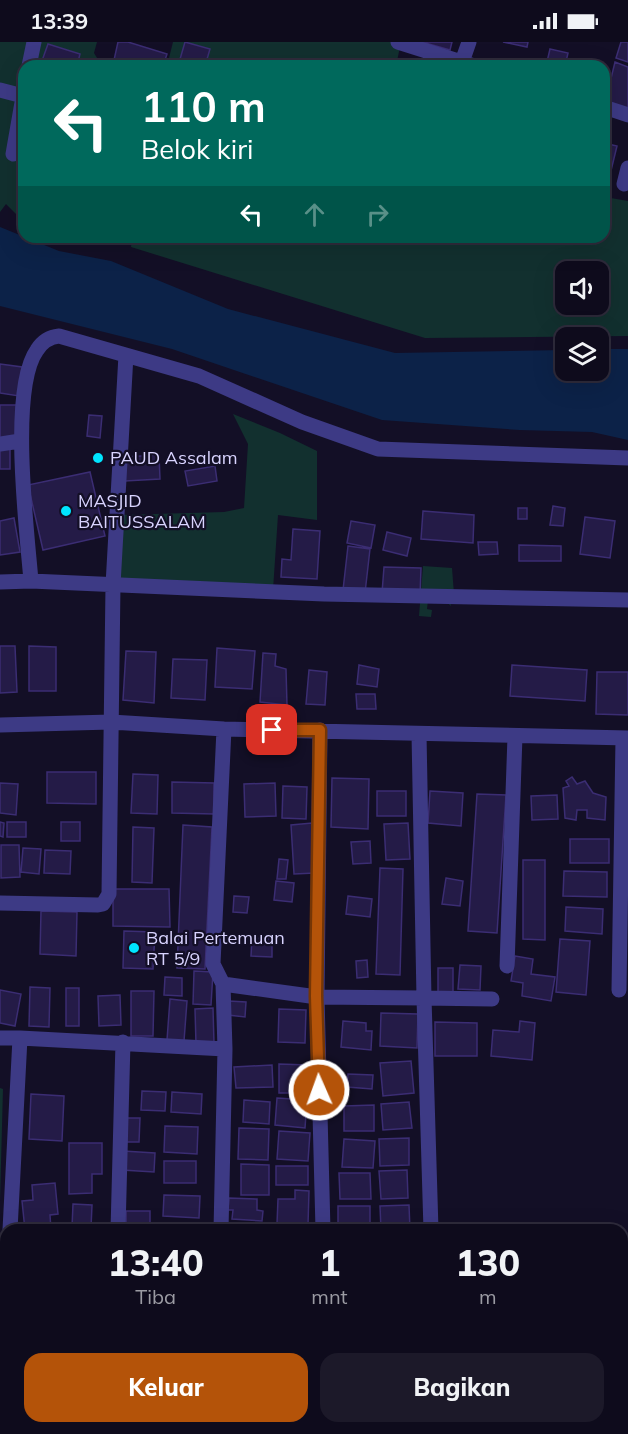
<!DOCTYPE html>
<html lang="id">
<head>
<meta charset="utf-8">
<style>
  :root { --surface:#0e0b1c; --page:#1c1929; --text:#f1f3f6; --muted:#9b9ba3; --line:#2e2b3b; --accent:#b45309 }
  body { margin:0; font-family:Mulish,sans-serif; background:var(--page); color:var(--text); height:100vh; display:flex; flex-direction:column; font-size:22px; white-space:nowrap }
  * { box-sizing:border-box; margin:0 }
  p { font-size:20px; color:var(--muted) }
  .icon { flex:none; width:33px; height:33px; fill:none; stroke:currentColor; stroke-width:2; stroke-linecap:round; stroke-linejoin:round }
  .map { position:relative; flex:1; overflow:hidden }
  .sheet { position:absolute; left:0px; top:1182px; width:628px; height:210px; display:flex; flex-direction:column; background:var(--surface); border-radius:18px 18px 0 0; box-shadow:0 6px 24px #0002,0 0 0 2px var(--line) }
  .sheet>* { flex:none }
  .banner { position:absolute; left:18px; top:18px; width:592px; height:183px; border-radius:18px; box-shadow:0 6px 24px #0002,0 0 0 2px var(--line); background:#00695c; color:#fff; overflow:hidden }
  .fabs { position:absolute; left:555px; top:219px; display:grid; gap:12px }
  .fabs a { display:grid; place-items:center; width:54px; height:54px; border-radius:12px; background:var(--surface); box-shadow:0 6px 24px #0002,0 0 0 2px var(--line); font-size:30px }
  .pin { position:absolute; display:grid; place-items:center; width:51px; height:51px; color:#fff; margin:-26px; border-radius:12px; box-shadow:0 3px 9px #0006 }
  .me { position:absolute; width:66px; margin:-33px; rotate:358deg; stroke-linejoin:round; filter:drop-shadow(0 0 4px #0008) }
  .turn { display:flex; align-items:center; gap:21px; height:126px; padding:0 24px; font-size:27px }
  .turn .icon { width:78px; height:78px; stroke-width:2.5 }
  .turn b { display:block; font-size:42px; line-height:51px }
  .lanes { display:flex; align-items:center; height:57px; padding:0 24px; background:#0003; justify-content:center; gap:30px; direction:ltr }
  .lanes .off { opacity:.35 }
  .eta { display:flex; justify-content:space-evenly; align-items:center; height:102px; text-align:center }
  .eta b { font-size:36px; font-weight:800; line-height:42px }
  .button { display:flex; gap:12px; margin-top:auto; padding:12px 24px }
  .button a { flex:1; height:69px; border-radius:18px; background:var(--accent); color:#fff; font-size:24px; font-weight:800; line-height:69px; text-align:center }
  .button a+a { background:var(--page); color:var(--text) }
  .status { display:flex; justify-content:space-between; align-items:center; height:42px; padding:0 30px; background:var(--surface); direction:ltr }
  .status svg { height:16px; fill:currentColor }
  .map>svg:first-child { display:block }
</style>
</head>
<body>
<div class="status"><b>13:39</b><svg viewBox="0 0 49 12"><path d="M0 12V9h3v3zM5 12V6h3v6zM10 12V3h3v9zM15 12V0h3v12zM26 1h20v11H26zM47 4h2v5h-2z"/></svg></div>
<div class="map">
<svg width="628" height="1392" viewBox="0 0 628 1392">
  <rect width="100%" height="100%" fill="#130f26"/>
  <path fill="#12302f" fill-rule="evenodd" d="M0,0H97L94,11L102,24H24V180L6,162L0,170Z
    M173,0H401L396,24H167Z
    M605,155L628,159V294L425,296L131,205L132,195H604ZM566,230H598V262H566Z
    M233,372L280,391L317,409V478L278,473L273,548L109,542L119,473L224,470L244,466L248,402Z
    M423,524L452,526L454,552L449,553L451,564L444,558H428L427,567L432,568L431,575L419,574Z
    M0,1046L3,1047L0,1159Z"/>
  <path fill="#0c2248" d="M0,185L59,209L111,219L228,267L395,311L565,308L566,328H598L599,307H628V398L592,390L520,388L382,378L172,307L0,264Z"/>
  <path fill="#241b47" stroke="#3b2d73" stroke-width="1.5" d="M118,0H128L167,12L163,24H130L114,18Z
    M185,0L210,7L205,24H178Z
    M422,0H452L450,8Z
    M503,0H528L527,5Z
    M621,0H628V20L616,16Z
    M48,2L80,12L77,24H66L43,16Z
    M550,7L568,11L565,24H546Z
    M283,19L300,22L299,24H282Z
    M615,20L628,25V68L605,61Z
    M604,101L617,104L608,141H604Z
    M0,322L22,325L19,354L0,351Z
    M0,363H18V396H0Z
    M89,373L102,374L100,396L87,394Z
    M0,406H10V427H0Z
    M159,413L160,437L125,439L124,415Z
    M215,424L217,439L188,444L185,429Z
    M90,430L105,494L43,508L28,443Z
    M553,464L565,466L563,484L550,483Z
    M518,466H527V477H518Z
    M423,469L474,473L473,501L421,497Z
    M585,475L615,479L610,516L580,512Z
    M14,476L20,510L0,513V479Z
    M351,479L375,483L371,506L347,501Z
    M293,487L320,489L317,537L281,535L282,517L291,518Z
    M387,490L411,496L407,514L383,508Z
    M478,500H497L498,512L479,513Z
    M519,503L561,504V519H519Z
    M348,504L370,507L365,551L343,548Z
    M384,525L421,526L420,553L382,551Z
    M0,604H15L17,650L0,651Z
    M29,604L56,605V649H29Z
    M217,606L255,609L252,647L215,645Z
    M126,609L156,610L154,661L123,658Z
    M263,611L276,612L275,624L286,627L287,663L260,660Z
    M173,617L207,618L205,658L171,656Z
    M359,623L379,627L377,645L357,642Z
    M512,623L587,628L585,659L510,654Z
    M309,628L327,630L325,663L306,662Z
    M597,630H628V673L596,672Z
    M356,652H375L376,667H357Z
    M47,730H96V762L47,761Z
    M133,732L158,733L157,772L131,771Z
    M572,735L577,742L585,739L593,751L606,755L605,778L587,776V768H577L576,778L565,776L563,746L569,744L566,739Z
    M332,736L369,737L368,787L331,785Z
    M172,740L214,741V772L172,771Z
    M0,741L18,742L16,773L0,771Z
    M275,741L276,774L245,775L244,742Z
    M283,744L307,745L306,777L282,776Z
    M377,749H406V774H377Z
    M430,749L463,751L461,784L428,781Z
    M477,752L506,753L497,891L468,889Z
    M557,753L558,777L532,778L531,754Z
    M0,780L4,781L3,795L0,794Z
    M7,780H26V795H7Z
    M61,780H80V799H61Z
    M312,781L315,831L294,832L291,783Z
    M408,781L410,817L386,818L384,782Z
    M183,783L212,785L205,927L177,926Z
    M133,785L154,786L152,841L132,840Z
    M570,797H609V821H570Z
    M370,799L371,821L353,822L351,800Z
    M1,803H19L20,835L1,836Z
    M23,806L41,807L39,832L21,830Z
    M45,808L71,809L70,832L44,831Z
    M279,817L288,818L286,837H277Z
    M523,818H545V898L523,897Z
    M380,826L403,827L400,933L376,932Z
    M564,829L607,830V855L563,854Z
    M446,836L463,839L460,864L442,862Z
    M276,839L294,841L292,860L274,858Z
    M113,847H169L170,885L113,884Z
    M234,854L249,855L247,871L233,870Z
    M348,854L372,857L370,875L346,872Z
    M566,865L603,867L602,892L565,889Z
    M41,869L77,870L76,914L40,912Z
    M124,889L155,890L153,927L123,926Z
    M252,896L272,897V915L251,914Z
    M560,897L590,899L586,953L556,950Z
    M515,914L533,917L531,932L555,935L551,959L522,954L523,941L511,939Z
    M367,918L368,935L357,936L356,919Z
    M460,923L481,924L480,948L458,947Z
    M438,926H453V951H438Z
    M194,929L213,930L211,963L193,962Z
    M165,935L182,936V954L164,953Z
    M30,945L50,946L49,985L29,984Z
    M66,946H79V984H66Z
    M0,948L21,952L15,984L0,981Z
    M131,949H154L153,994H131Z
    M120,953L121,983L99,984L98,954Z
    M170,957L187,959L184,999L167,998Z
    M229,959L246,960L245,975L228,973Z
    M213,966L214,1001L196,1002L195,967Z
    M279,967L306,968L305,1001L278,1000Z
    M381,971L418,972L417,1006L380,1004Z
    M343,979L366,981V989H372L371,1008L341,1005Z
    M520,979L535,981L532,1018L491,1014L493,988L519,990Z
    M435,980L477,981V1014H435Z
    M411,1019L414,1051L383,1054L380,1021Z
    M279,1022L308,1023V1051H279Z
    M272,1023L273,1045L236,1046L234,1025Z
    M348,1032L373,1033L372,1047L347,1045Z
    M142,1049L166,1050L165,1069L141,1068Z
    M172,1050L202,1052L201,1072L171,1070Z
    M31,1052L64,1054L62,1099L29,1097Z
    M277,1056L307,1058L305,1086L275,1083Z
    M244,1058L270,1060L269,1082L243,1080Z
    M409,1060L412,1086L383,1088L381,1062Z
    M374,1063V1089H344V1064Z
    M122,1076H140L139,1100H121Z
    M165,1084L198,1085L197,1112L164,1110Z
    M239,1086L269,1087L268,1118L238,1117Z
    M279,1089L310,1091L308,1119L277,1117Z
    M409,1096V1123L380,1124L379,1097Z
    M344,1097L375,1099L373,1126L342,1125Z
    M69,1101H102V1132H92V1151L69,1152Z
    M123,1109L155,1111L154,1130L122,1128Z
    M164,1119H196V1141H164Z
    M241,1122L269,1123V1153H241Z
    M276,1124H308V1143H276Z
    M407,1128L408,1156L381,1157L379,1129Z
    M339,1131H370L371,1157H340Z
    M55,1141L58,1172L50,1173L51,1188H25L22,1159L33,1158L32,1143Z
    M295,1148L309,1149L308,1183L277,1182L278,1157H295Z
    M164,1153L200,1154L199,1176L163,1174Z
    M229,1156L257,1157V1168L263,1169L262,1179L232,1177L233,1168H228Z
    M73,1162L92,1163L91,1186L72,1185Z
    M409,1163L410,1188H381L380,1164Z
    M338,1164H370V1187H338Z
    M126,1169H150V1188H126Z
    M162,1186H200V1188H162Z
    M13,1386H47V1392L13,1390Z
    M60,1386H91L89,1392H60Z
    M119,1386H141V1392H119Z
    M157,1386H189V1392H156Z
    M227,1386H264L263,1392H227Z
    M287,1386H309V1392H287Z
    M340,1386L379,1389V1392H339Z"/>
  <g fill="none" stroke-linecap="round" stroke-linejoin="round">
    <path stroke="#3d3a85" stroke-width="15" d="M398,0L474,24
      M462,20L469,0
      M29,24L34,0
      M0,48L23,54
      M604,65L628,73
      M13,112L24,49
      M624,142L628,126
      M0,402L20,399
      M31,539C27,489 9,347 37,308C42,300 49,295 59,294L199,334L302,380L378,407L628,416
      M0,540L31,539L324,552L628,558
      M0,683L111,680L224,687L628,696
      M320,688L317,955L323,1188
      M419,692L424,956L492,957
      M0,861L98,863L103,862L109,852L113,543L126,313
      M507,924L515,694
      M223,942L213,922L224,687
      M619,948L623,696
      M0,996H20L225,1007L223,942L317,955L424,956L431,1188
      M10,1188L20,996
      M118,1188L123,1000
      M221,1188L225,1007
      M0,1351L6,1265
      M433,1386V1392
      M107,1392V1386
      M212,1392V1386
      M323,1392V1386"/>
  </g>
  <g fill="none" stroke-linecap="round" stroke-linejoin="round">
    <g stroke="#753606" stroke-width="15">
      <path id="route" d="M272,688H320L316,954L319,1048"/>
    </g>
    <use href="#route" stroke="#b45309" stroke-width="10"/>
  </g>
  <g fill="#00e5ff" stroke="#130f26" stroke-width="2">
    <circle cx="98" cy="416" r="6"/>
    <circle cx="66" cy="469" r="6"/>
    <circle cx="134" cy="906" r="6"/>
  </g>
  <g text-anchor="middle" stroke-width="4.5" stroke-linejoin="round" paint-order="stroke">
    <g font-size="18" fill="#d9d4ff" stroke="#130f26" text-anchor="start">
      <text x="110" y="422">PAUD Assalam</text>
      <text x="78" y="465">MASJID<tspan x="78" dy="21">BAITUSSALAM</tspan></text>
      <text x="146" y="902">Balai Pertemuan<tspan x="146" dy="21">RT 5/9</tspan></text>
    </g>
  </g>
</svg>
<div class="fabs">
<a><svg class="icon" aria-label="sound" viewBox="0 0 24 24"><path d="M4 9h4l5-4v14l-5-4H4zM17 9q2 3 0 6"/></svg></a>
<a><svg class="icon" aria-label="layers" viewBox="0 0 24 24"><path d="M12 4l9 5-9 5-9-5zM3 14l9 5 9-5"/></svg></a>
</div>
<div class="pin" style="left:272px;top:688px;background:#d93025"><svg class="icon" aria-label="arrive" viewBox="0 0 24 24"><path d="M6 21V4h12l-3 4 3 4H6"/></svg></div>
<svg class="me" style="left:319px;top:1048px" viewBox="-20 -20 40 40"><circle r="17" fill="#b45309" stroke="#fff" stroke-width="3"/><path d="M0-11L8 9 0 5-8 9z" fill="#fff"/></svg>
<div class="banner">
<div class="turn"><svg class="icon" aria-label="left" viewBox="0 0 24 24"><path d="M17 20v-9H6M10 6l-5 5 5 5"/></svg><div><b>110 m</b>Belok kiri</div></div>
<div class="lanes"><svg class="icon" aria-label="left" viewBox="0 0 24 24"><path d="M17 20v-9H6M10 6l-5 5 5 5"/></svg><svg class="icon off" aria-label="ahead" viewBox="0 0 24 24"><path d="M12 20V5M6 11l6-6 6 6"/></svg><svg class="icon off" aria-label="right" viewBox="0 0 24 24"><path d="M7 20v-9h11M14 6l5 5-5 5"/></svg></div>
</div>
<section class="sheet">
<div class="eta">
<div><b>13:40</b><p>Tiba</p></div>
<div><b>1</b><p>mnt</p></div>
<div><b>130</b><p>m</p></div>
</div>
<div class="button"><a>Keluar</a><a>Bagikan</a></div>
</section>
</div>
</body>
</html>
